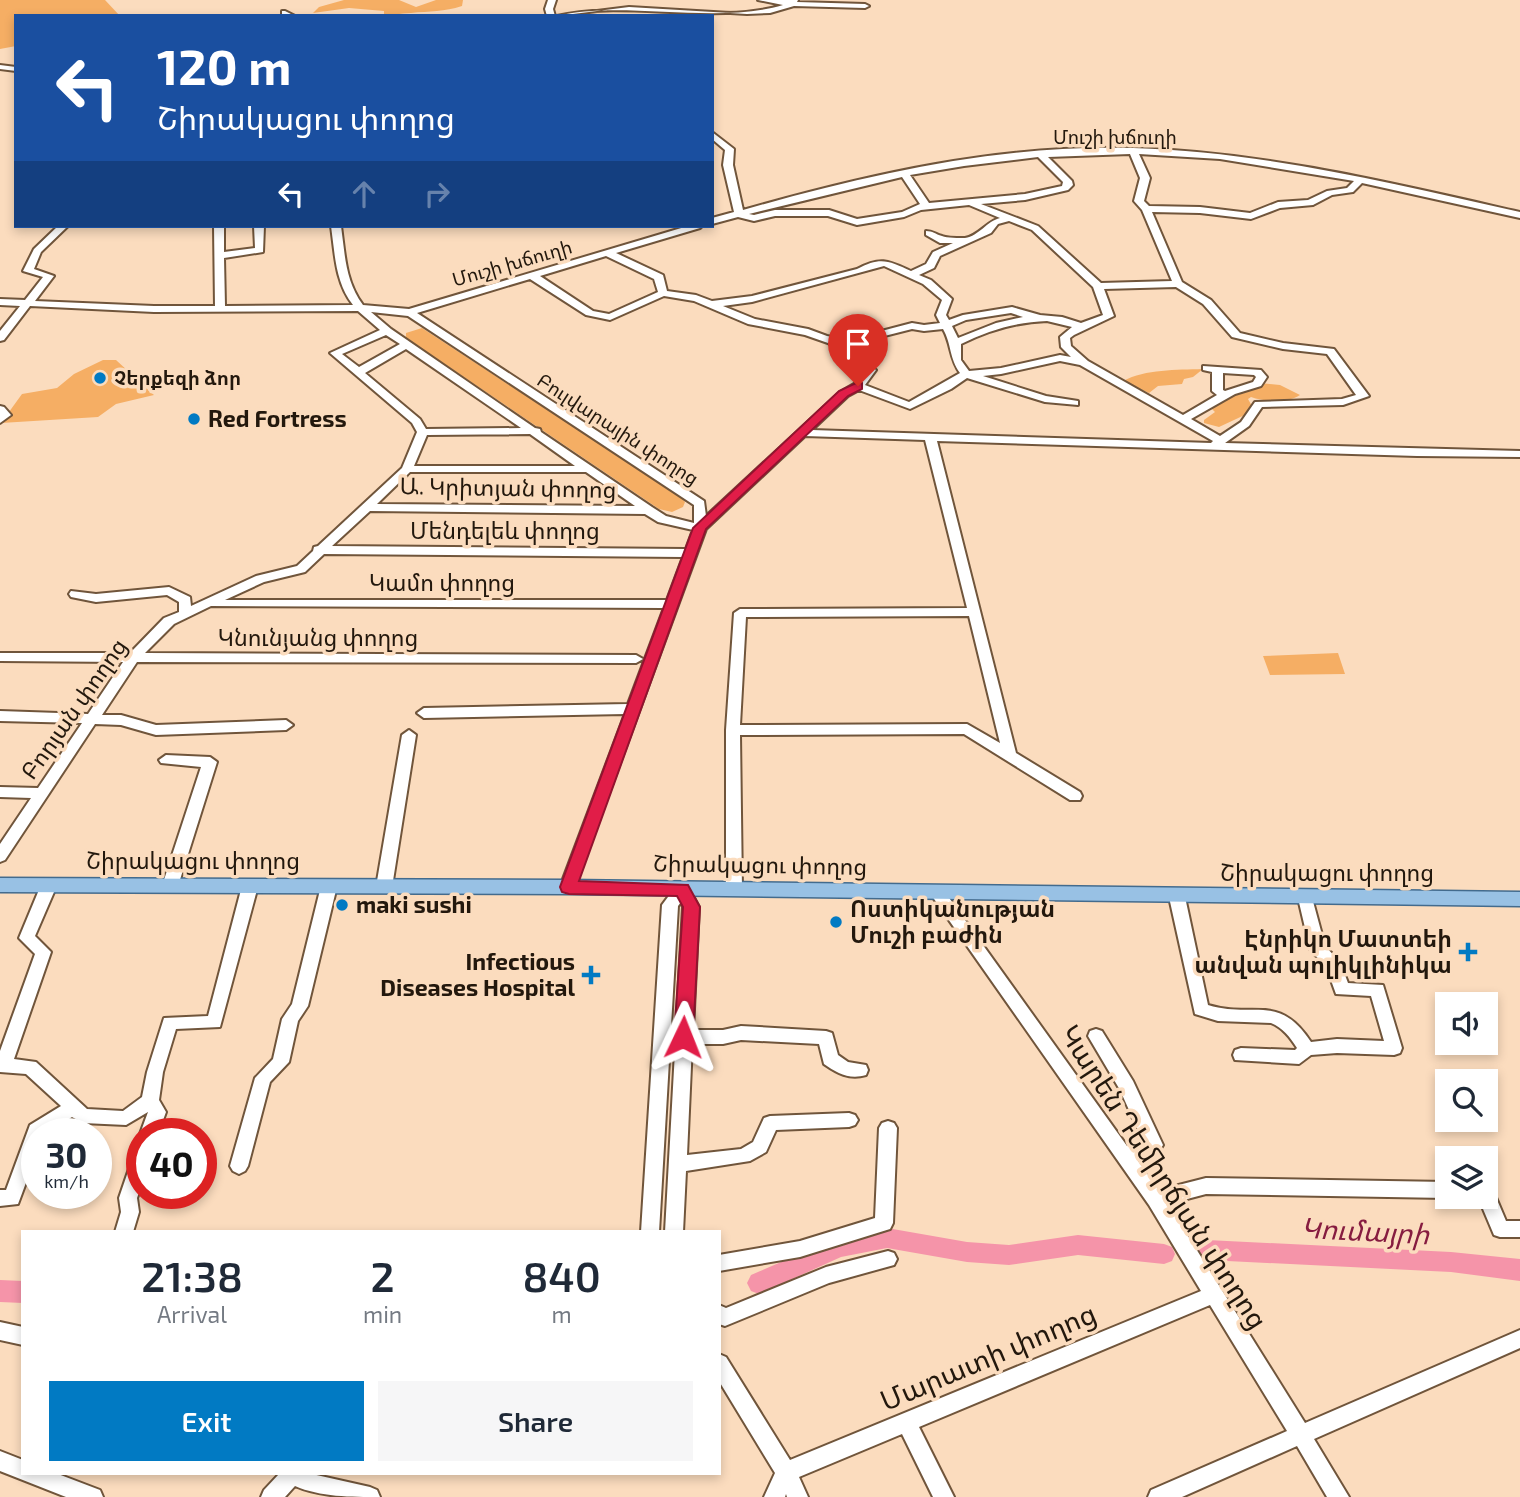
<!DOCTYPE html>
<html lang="en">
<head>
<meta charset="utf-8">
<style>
  :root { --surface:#fff; --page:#f6f6f7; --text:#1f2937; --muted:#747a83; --accent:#017ac3 }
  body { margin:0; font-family:"Exo 2","Noto Sans Armenian",sans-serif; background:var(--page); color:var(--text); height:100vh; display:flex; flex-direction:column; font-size:26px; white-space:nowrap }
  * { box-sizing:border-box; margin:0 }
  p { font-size:23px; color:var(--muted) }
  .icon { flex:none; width:38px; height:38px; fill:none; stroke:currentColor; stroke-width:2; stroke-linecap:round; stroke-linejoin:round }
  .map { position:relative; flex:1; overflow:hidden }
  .sheet { position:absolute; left:21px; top:1230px; width:700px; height:245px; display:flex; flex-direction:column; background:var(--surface); border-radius:0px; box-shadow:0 4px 10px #0003 }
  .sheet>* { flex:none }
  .banner { position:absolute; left:14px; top:14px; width:700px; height:214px; border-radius:0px; box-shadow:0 4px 10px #0003; background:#1a4fa0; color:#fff; overflow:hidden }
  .controls { position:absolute; left:1435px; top:992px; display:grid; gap:14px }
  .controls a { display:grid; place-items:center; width:63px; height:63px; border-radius:0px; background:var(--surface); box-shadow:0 4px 10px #0003; font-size:35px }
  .speed { position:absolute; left:21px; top:1118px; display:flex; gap:14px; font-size:35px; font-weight:700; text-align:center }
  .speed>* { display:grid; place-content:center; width:91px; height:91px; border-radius:50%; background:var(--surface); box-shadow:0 4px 10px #0003; line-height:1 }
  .speed small { font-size:18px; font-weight:400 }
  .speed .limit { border:10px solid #d22; background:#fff; color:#111 }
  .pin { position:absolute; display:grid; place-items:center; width:60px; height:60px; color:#fff; margin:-72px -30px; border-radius:50% 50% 50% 0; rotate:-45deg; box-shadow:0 0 7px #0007 }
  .pin .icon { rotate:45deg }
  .me { position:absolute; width:77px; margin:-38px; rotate:2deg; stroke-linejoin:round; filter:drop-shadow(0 0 5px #0008) }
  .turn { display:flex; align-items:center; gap:24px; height:147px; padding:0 28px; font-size:32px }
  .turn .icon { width:91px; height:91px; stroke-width:2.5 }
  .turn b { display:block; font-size:49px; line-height:60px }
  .lanes { display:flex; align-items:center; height:66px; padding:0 28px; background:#0003; justify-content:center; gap:35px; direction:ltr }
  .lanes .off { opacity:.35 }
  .eta { display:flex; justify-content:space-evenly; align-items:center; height:119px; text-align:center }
  .eta b { font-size:42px; font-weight:600; line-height:49px }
  .primary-button { display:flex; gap:14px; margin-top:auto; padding:14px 28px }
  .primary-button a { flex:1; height:80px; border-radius:0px; background:var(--accent); color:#fff; font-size:28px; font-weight:600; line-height:80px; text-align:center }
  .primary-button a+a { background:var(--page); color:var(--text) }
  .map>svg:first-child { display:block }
</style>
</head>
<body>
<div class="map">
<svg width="1520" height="1497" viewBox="0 0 1520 1497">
  <rect width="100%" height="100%" fill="#fbdcbe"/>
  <path fill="#f5ae64" d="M0,0H105L120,16H16V46L0,49Z
    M344,0H399L416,7L436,0H463L462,6C444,12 430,11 411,13C400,13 391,16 378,16L384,14V11L349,8L313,13L319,7Z
    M422,328L681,497L685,502L683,507L672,512L659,509L406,338V333Z
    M103,360H116L154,395L116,404L98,417L1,423L22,394L57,388L74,374Z
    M1203,369L1193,377L1184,379L1182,384L1158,386L1149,393L1123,381C1146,369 1176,370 1203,369Z
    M1260,383L1280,385L1300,395C1288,403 1264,402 1251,397L1248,399L1252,406L1249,413L1219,427L1204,423V420L1215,412L1210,407L1211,404Z
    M1338,653L1345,674L1270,675L1263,656Z"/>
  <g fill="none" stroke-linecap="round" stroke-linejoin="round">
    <path fill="#f594a9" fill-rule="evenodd" d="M887,1228L967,1242L1009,1245L1078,1235L1164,1244L1172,1247L1175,1254L1172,1261L1164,1264L1078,1255L1009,1265L967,1262L887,1248L841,1257L759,1294L751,1291L747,1283L751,1275L839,1237Z
      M1207,1240L1451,1252L1520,1259V1281L1451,1272L1207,1260L1199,1257L1196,1250L1199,1243Z
      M0,1280L23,1281V1303L0,1302Z"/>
    <g stroke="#70553b" stroke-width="4">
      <path id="minor" d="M548,0H556L553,9L555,16H547L545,9Z
        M758,0H798L797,2L865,4L869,6L865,8L794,6L770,13L747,14L629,7L557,16C620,0 717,25 783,5Z
        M285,11L295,16L282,15V11Z
        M0,65L16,67V71L0,69Z
        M712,132L734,149L733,165L743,210C869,174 1001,144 1133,148C1265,152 1392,183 1520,212V218L1362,183L1353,192L1332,195L1313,205L1280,208L1251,219L1200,213L1152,212L1182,282L1211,300L1240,333L1283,343L1334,349L1369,396L1343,405L1262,407L1249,426L1225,443L1520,451V457L1417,456L937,441L1016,753L1080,792L1082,796L1080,800H1070L964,734L740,735L742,889L739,893H729L726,889V730L734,613L740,609L967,608L925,440L805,436L706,529L573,891H563L560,887L625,714L424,718L417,713L424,708L628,704L664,608L211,606L174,624L145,653L636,655L643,659L636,663L137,662L102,715H121L156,725L286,720L293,725L286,730L156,735L121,725L95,724L5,860L0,862V844L31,798L0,797V787L38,788L82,723L0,721V711L88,714L123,662L0,661V653H130L164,618L179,612V602L167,595L96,602L71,597L69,594L71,591L96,594L169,587L190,597L191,606L256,576L297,566L313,551L314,547L318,546L402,468L417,432L412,423L330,353L380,330L358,311L154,312L30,306L4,340L0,341V331L20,306L0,305V299L25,300L43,277L23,271L34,249L58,226H68L41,252L34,269L54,276L35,301L154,306H215L214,226H224V252L255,248L254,226H264L263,252L224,258L225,306L353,305C335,282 335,254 331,226H341C345,254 345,281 363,305L409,309L688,226H702L700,228L616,253L663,275L667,291L696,295L712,301L752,296L857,269C881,256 889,261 911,271L926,264L933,252L953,243H940L926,235V231C933,231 935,234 942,236C947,238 959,238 965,238C979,236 987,221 1000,218L969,205L921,210L904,217L857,225L828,216H775L754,221L738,217L712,224V218L734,212L723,165L725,150L712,139ZM1130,154L1140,178L1134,201L1142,210L1172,281L1101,283L1038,226L981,204L1025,200L1068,190L1073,185L1072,181L1048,157ZM1139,154L1220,159L1354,181L1347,188L1327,191L1308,200L1278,202L1250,213L1200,207L1149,206L1144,201L1150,178ZM1038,157L1063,182L1062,186L1025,194L929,203L910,175L964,166ZM902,177L920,204L902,212L857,219L829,210H775L754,215L749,214ZM1009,221L1032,230L1093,287L1103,315L1081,323L1062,317L1040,315L1012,307L963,315L949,320L946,315L952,299L931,280L919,275L934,268L940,256L991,233L998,224ZM606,256L654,279L658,292L609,314L593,311L540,276ZM884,266L923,284L942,300L936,315L940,323L924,325L912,323L847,340L827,336L808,329L755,319L723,306L752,302ZM530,279L586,315L610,320L664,296L694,301L748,324L805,335L828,343L865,371L854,384L840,392L706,516L704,501L417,313ZM1176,287L1203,304L1232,337L1283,349L1327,354L1356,395L1342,399L1255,402L1241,422L1220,436L1191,419L1235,394L1261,386L1267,377L1261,370L1203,366V370L1212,372V391L1217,395L1183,415L1088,361L1071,346L1070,338L1074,335L1114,316L1104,289ZM371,312L408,316L694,505V523L666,516L652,507L541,432L540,429L535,428L391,329ZM1011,313L1023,317L996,323L958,338L952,326L966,320ZM1047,321L1072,327L1060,337L1061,347L1071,357L1060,355L1001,368L969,371L961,360V344C989,330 1016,322 1047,321ZM912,329L924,331L943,329C952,345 949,358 960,373L909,402L865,385L876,370L845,346ZM386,335L400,344L359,367L342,354ZM406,349L521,428L426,429L420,419L365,373ZM1060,361L1080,365L1213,441L1211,443L812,430L848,396L859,390L910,409L951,389L967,378L1045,402L1078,405V401L1046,396L983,376L1001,374ZM1223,373L1254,375L1256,377L1253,382L1225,391L1223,390ZM530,434L575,466H414L427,435ZM410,472H586L635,506L377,504ZM370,511L645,514L658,522L693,530L686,549L332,546ZM324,554L683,557L667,600H225L264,582L305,572ZM969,616L1000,743L967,724L740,725L746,617Z
        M0,406L4,407L11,415L0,423Z
        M409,730L416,735L392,887L389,891H379L376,887L402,735Z
        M166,755L210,757L217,762L178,886L175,890H165L162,886L201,767L161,763L159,760Z
        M49,879L54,881L57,885L35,936L51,952L14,1059L36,1062L87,1109L123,1111L142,1097L147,1072L164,1018L208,1016L242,886L245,882H255L258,886L220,1027L176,1029L163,1072L159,1100L166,1112L158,1134H142V1137L140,1134L148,1112L126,1125L83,1123L72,1117L44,1134H37V1153L18,1204L0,1206V1190H6L30,1125L61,1106L26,1074L0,1072V1051L35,954L19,938L41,885L44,881Z
        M329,880L334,882L337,886L308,1006L298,1021L289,1062L270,1082L248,1166L245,1171L239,1174L233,1171L230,1166L255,1078L273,1059L282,1019L292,1004L321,886L324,882Z
        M682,883L687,885L699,907L693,1030H723L741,1026L826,1031L832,1033L838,1055L848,1062L866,1065L868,1070L866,1075C849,1080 837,1073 824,1064L819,1044L741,1040L723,1044H692L687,1155L741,1149L753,1142L764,1118L770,1116L849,1113L855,1115L858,1120L855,1125L849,1127L776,1130L766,1152L750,1161L686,1171L683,1232H665L683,907L681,902L678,906L659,1232H641L662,905L677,885Z
        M937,886L942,888L1127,1146L1143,1141L1120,1090L1088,1036L1090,1031L1096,1029L1102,1031L1133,1081L1163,1145L1160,1150L1136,1158L1159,1190L1206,1178L1447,1182V1197H1449L1447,1198L1206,1194L1168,1204L1305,1423L1520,1330V1348L1314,1439L1349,1497H1327L1297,1446L1182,1497H1148L1151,1490L1287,1431L1210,1305L919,1427L954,1497H933L902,1434L799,1477L808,1497H787L786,1494L785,1497H764L775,1473L719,1381V1354L726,1357L790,1460L1201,1291L1149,1205L932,896L929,892L932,888Z
        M1177,891L1182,893L1185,897L1208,1005C1254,1019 1278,992 1311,1042L1337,1039L1384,1041L1371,996L1336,994L1327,969L1310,949L1298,898L1301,894H1311L1325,946L1340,962L1348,983L1383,985L1402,1048L1400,1053L1394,1055L1337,1053L1311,1055L1299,1064L1235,1060L1233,1055L1235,1050L1241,1048L1295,1050L1297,1048C1290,1037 1283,1028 1271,1023L1218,1021L1195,1014L1169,897L1172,893Z
        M888,1121L894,1123L897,1128L893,1223L890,1229L800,1257L719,1271V1255L800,1241L875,1218L879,1128L882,1123Z
        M142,1150V1184L137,1198L139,1212L133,1232H115L121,1212L119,1198L133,1157L136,1152Z
        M1486,1186L1492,1188L1506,1221H1520V1237H1500L1494,1235L1478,1197H1486Z
        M888,1251L894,1253L897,1259L894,1265L829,1283L725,1326L719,1324V1305L726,1308L826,1267Z
        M0,1322L23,1327V1345L0,1340Z
        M0,1451L23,1460V1474H58L100,1490L103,1497H66L0,1471Z
        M279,1474H312L370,1487L377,1490L380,1497C351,1497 320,1497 295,1486L285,1497H261L264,1490Z"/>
    </g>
    <g stroke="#436b8d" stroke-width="3">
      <path id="major" d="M0,878L568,880L1520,892V906L568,894L0,892Z"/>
    </g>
    <use href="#minor" fill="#fff" fill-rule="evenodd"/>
    <use href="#major" fill="#98c1e4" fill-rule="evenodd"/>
  </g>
  <path fill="#e11d48" stroke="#92132f" stroke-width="2" d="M858,382L862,383V389L848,396L706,529L579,881L688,885L700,907L693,1037L690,1043L683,1045L677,1043L674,1037L683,907L677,896L569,894L562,892L560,887L693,528L839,391Z"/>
  <g fill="#017ac3" stroke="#fbdcbe" stroke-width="2.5">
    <circle cx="100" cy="378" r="7"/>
    <circle cx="194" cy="419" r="7"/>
    <circle cx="342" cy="905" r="7"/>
    <circle cx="836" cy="922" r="7"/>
    <path d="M1464.5 941.5h7v7h7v7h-7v7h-7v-7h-7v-7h7z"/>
    <path d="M587.5 964.5h7v7h7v7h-7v7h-7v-7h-7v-7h7z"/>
  </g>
  <g text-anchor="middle" stroke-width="7" stroke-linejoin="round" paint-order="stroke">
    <g font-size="19" fill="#23180d" stroke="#fbdcbe">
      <text x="1115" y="144">Մուշի խճուղի</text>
      <text transform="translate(512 263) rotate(-16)" y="7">Մուշի խճուղի</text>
      <text transform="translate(618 429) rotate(33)" y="7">Բուլվարային փողոց</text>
    </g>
    <g font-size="19" font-weight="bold" fill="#23180d" stroke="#fbdcbe" text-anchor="start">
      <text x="114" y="385">Չերքեզի ձոր</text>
    </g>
    <g font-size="23" font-weight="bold" fill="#23180d" stroke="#fbdcbe" text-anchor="start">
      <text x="208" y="427">Red Fortress</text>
      <text x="356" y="913">maki sushi</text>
      <text x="850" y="917">Ոստիկանության<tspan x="850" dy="26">Մուշի բաժին</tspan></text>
      <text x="1452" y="947" text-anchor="end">Էնրիկո Մատտեի<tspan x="1452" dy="26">անվան պոլիկլինիկա</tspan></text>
      <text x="575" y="970" text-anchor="end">Infectious<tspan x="575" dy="26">Diseases Hospital</tspan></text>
    </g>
    <g font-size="23" fill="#23180d" stroke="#fbdcbe">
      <text transform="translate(508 488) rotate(1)" y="8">Ա. Կրիտյան փողոց</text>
      <text x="505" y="539">Մենդելեև փողոց</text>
      <text x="442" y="591">Կամո փողոց</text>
      <text x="318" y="646">Կնունյանց փողոց</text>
      <text transform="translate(74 709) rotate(-55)" y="8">Բորյան փողոց</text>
      <text x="193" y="869">Շիրակացու փողոց</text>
      <text transform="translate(760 865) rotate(1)" y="8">Շիրակացու փողոց</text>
      <text x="1327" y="881">Շիրակացու փողոց</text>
    </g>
    <g font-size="28" fill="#23180d" stroke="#fbdcbe">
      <text transform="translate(1164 1177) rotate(57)" y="10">Կարեն Դեմիրճյան փողոց</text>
      <text transform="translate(988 1357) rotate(-23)" y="10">Մարատի փողոց</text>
    </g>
    <g font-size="28" font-style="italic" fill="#861c40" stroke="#fbdcbe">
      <text transform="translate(1365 1231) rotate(3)" y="10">Կումայրի</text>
    </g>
  </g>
</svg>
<div class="controls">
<a><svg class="icon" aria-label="sound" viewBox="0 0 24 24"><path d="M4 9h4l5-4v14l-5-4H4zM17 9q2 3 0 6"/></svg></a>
<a><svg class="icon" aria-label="search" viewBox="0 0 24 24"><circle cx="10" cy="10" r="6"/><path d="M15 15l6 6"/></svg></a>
<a><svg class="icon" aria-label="layers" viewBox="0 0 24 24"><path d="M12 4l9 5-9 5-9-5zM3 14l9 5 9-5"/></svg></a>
</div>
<div class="speed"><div>30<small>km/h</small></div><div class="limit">40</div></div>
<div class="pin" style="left:858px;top:386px;background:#d93025"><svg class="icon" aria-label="arrive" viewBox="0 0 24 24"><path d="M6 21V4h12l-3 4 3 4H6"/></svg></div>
<svg class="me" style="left:683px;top:1037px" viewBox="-20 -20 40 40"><path d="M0-17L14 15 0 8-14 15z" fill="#e11d48" stroke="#fff" stroke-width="4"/></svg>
<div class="banner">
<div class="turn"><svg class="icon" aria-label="left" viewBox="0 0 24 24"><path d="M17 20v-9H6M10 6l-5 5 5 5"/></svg><div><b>120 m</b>Շիրակացու փողոց</div></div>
<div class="lanes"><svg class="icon" aria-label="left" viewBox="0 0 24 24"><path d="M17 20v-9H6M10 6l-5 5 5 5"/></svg><svg class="icon off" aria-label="ahead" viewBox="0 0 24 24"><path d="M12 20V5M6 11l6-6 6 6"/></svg><svg class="icon off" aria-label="right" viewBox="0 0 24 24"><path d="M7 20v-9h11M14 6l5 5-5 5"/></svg></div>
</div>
<section class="sheet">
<div class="eta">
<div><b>21:38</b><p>Arrival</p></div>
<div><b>2</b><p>min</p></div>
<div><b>840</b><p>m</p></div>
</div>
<div class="primary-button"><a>Exit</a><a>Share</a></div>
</section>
</div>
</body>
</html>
